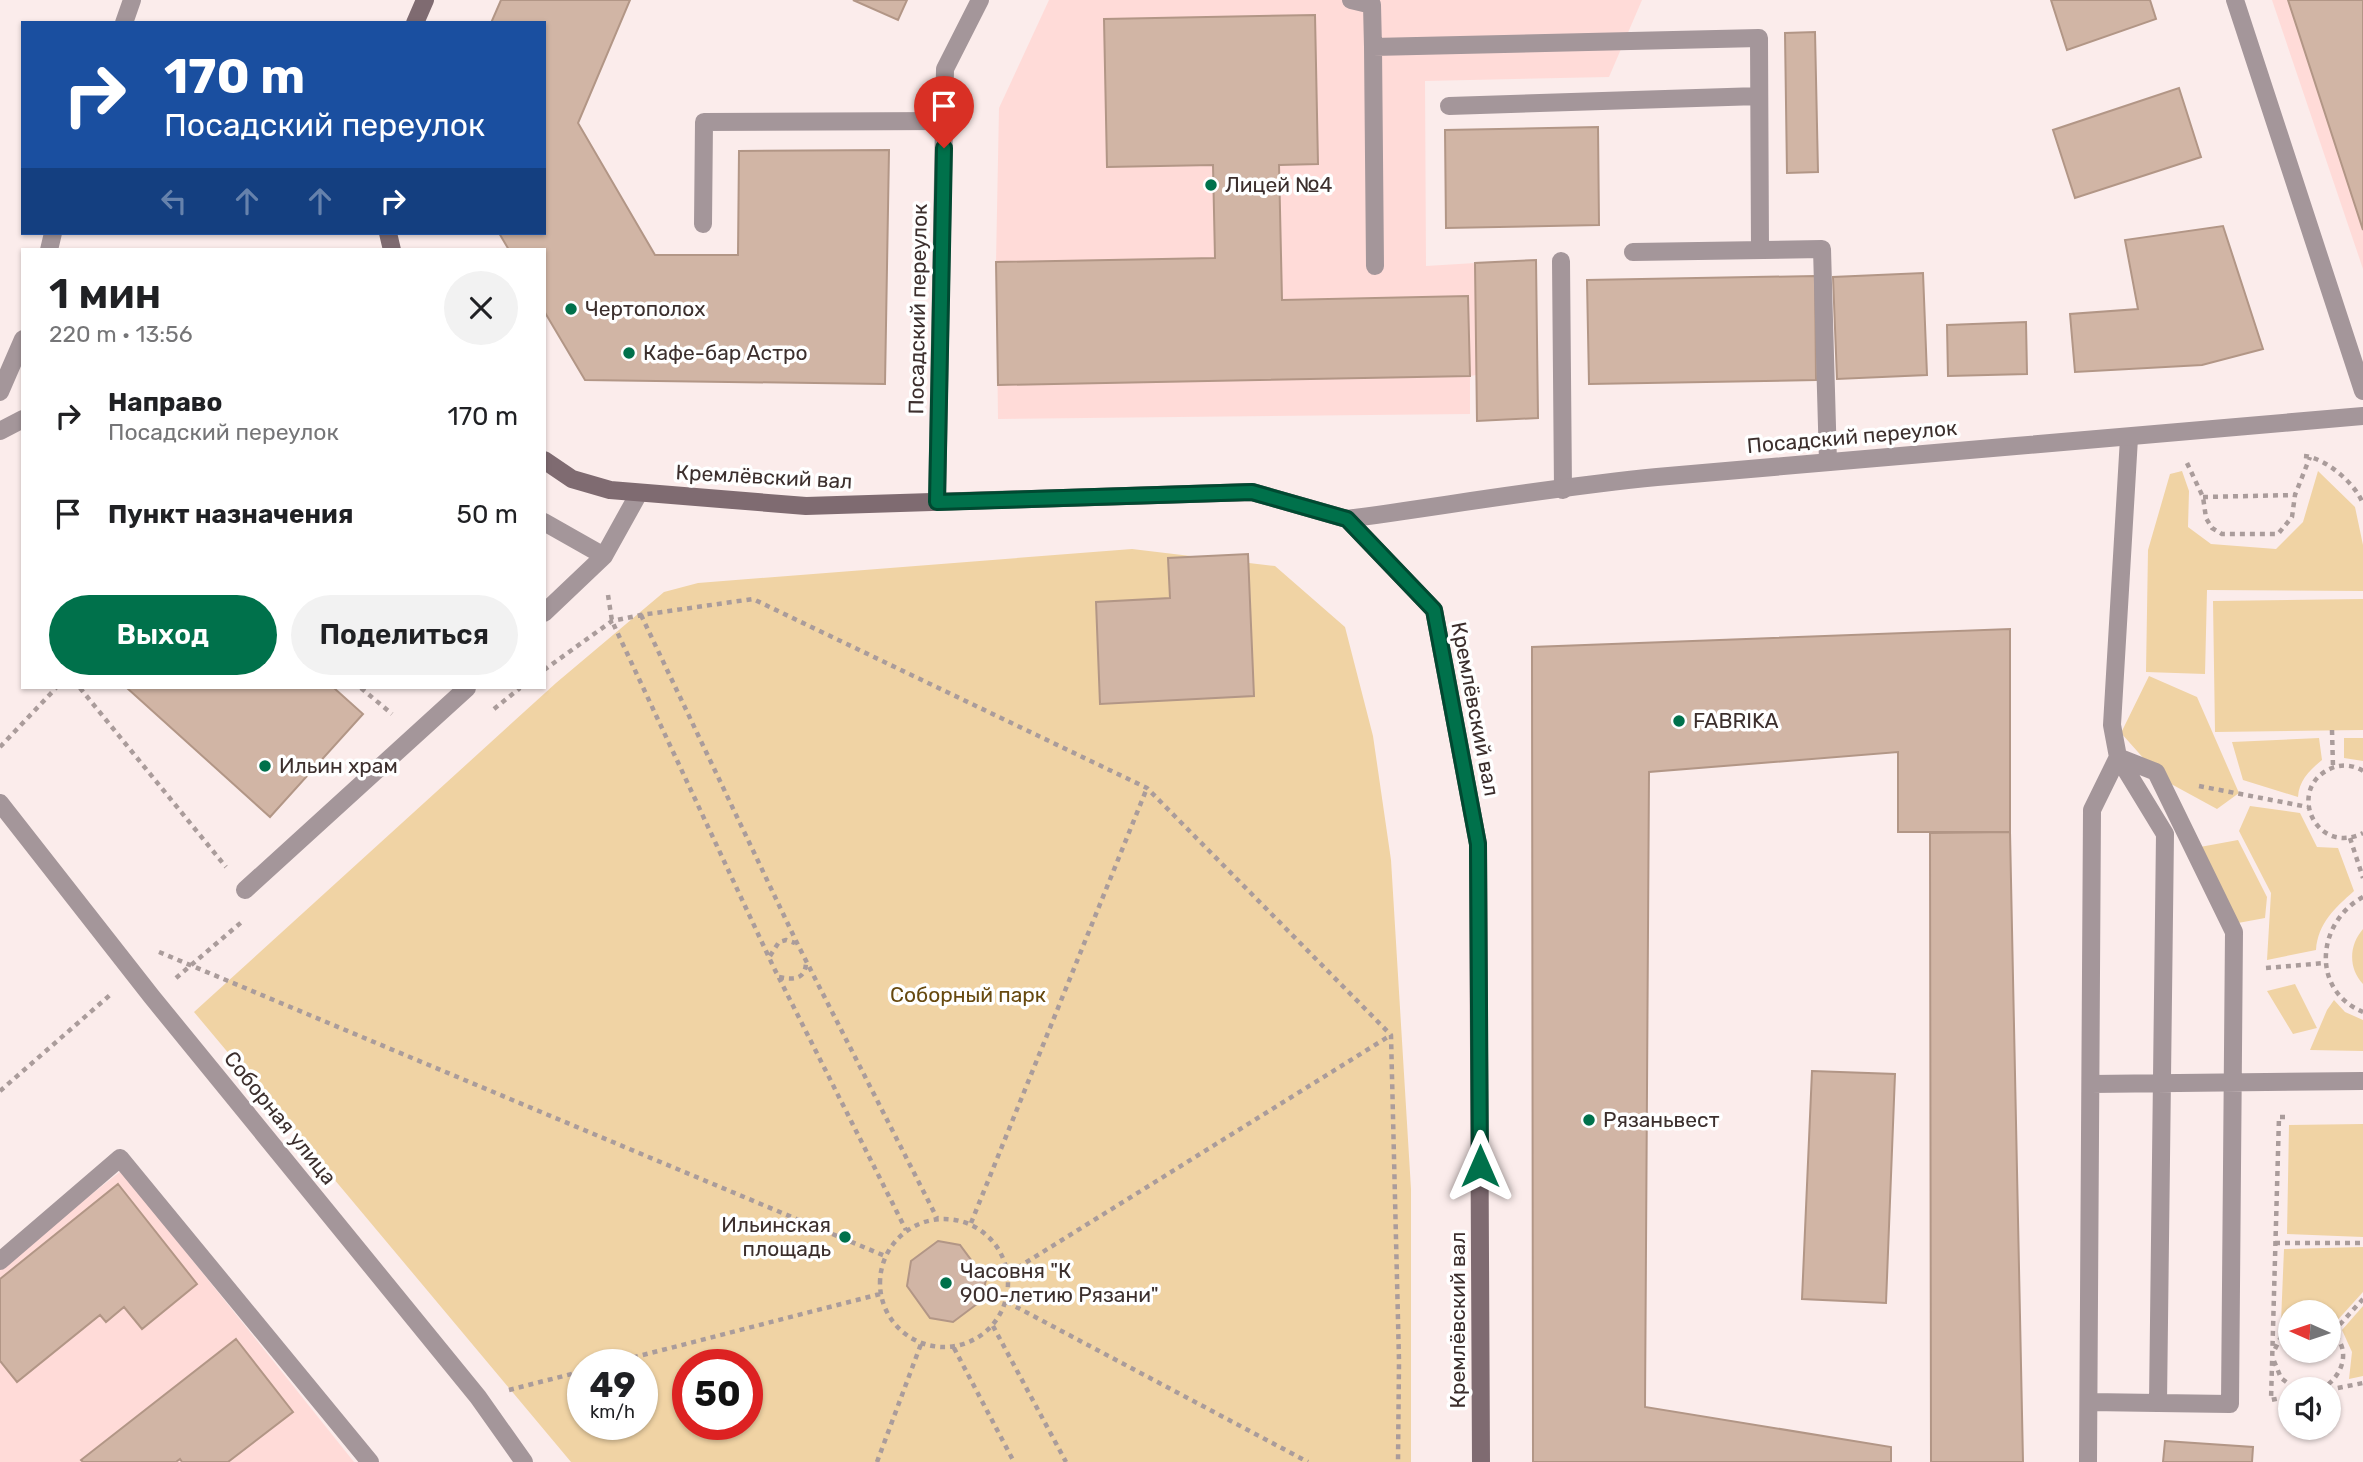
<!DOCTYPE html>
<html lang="ru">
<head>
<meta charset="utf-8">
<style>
  :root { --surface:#fff; --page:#f2f2f2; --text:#202124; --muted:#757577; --accent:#00714b }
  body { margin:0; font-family:Rubik,sans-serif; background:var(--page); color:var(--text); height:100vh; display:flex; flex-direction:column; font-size:26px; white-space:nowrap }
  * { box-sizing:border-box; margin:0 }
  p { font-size:23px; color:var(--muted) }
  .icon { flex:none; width:38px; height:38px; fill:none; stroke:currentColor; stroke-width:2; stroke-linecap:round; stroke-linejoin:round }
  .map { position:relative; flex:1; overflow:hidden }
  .panel { position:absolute; left:21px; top:248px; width:525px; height:441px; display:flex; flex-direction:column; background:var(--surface); border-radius:0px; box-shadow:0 2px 5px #0004 }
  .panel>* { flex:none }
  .hud { position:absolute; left:21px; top:21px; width:525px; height:214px; border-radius:0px; box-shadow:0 2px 5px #0004; background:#1a4fa0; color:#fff; overflow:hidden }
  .needle { width:46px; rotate:273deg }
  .buttons { position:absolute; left:2278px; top:1300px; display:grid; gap:14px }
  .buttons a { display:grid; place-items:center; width:63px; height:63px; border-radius:50%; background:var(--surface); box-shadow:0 2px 5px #0004; font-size:35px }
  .speed { position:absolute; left:567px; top:1349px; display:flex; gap:14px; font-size:35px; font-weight:700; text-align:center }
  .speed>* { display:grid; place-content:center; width:91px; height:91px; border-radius:50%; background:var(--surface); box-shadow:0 2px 5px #0004; line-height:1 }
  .speed small { font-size:18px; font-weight:400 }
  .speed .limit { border:10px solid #d22; background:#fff; color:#111 }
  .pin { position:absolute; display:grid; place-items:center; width:60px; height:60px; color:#fff; margin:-72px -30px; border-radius:50% 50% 50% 0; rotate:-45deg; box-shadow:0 0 7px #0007 }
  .pin .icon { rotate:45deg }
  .me { position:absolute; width:77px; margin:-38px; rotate:0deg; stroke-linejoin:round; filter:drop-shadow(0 0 5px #0008) }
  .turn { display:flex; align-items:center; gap:24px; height:147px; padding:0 28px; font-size:32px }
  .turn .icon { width:91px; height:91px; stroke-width:2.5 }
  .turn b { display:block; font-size:49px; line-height:60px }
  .lanes { display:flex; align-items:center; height:66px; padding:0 28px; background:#0003; justify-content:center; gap:35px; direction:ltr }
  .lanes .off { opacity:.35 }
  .round { display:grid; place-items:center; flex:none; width:74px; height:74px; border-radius:37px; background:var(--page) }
  .overview { display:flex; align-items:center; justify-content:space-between; height:119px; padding:0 28px }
  h1 { font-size:42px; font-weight:600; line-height:52px }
  .button { display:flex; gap:14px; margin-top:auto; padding:14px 28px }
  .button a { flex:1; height:80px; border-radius:42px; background:var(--accent); color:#fff; font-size:28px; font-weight:600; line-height:80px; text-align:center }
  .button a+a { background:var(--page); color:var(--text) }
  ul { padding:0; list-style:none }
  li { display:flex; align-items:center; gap:21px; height:98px; padding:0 28px }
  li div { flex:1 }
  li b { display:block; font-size:26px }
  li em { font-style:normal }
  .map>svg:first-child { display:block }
</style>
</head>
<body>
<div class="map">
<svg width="2363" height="1462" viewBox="0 0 2363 1462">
  <rect width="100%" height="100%" fill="#fbeceb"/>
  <path fill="#ffdbd8" d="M1049,0H1642L1609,77L1425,81L1426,266L1475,263L1477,375L1470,376V414L998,419L996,262L999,108Z
    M2272,0H2363V269Z
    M121,1171L354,1462H0V1266Z"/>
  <path fill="#f0d3a4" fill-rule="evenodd" d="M2182,471L2189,491L2188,527L2211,544L2276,549L2303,522L2318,471L2355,507L2363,545V591L2207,590L2205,674L2146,672L2148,550L2170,474Z
    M1132,549L1275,566L1345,627L1373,736L1391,860L1411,1189V1462H571L194,1012L556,683L664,592L698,583ZM583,1365H642V1424H583ZM688,1365H747V1424H688Z
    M2363,599V730L2215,732L2213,601Z
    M2149,676L2197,697L2239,793L2217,809L2162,779L2121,733Z
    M2319,738L2322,760C2310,770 2299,780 2298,797L2243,780L2232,742Z
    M2344,738H2363V761L2344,758Z
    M2250,806L2300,813L2317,847L2338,848L2354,891C2335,908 2318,923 2316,950L2267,960L2271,893L2239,831Z
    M2238,840L2267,897L2265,918L2238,923L2200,847Z
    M2363,929V984C2348,968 2349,945 2363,929Z
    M2295,984L2317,1028L2293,1034L2267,991Z
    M2334,1000L2345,1012L2363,1020V1051L2310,1050L2327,1010Z
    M2363,1124V1237L2287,1234L2289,1125Z
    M2363,1247V1292L2334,1324L2329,1322V1312H2291V1321L2281,1322L2284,1249Z
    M2363,1306V1376L2349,1379L2352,1352L2342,1330Z"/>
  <path fill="#d1b5a5" stroke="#b29686" stroke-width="2" d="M501,0H630L578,123L655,255H738L739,151L889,150L885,384L585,380L544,311V250H509L499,233H544V23H491Z
    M853,0H907L898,20Z
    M2051,0H2150L2156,19L2067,50Z
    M2288,0H2363V230Z
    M1315,15L1318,164L1279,165L1282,300L1468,296L1470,376L998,385L996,262L1215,258L1213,165L1107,167L1104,19Z
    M1815,32L1818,172L1787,173L1785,33Z
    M2179,88L2201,157L2075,198L2053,130Z
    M1598,127L1599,225L1446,228L1445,130Z
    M2223,226L2263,349L2202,365L2075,372L2070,314L2138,309L2125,240Z
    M1536,260L1538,418L1477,421L1475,263Z
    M1923,273L1927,375L1837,379L1833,277Z
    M1815,276L1816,380L1589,384L1587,280Z
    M2026,322L2027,374L1948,376L1947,325Z
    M1248,554L1254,696L1100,704L1096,602L1170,598L1168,558Z
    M2010,629V832H1898V752L1649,772L1645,1407L1891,1447V1462H1533L1532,647Z
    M127,688H334L363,714L270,817Z
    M2010,832L2023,1462H1931L1930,833Z
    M1812,1071L1895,1074L1886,1303L1802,1299Z
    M118,1184L197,1284L142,1329L124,1307L106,1322L100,1315L17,1382L0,1361V1279Z
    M938,1241L960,1245L986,1280L981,1301L953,1322L930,1318L907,1286L911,1261Z
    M236,1339L293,1412L228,1462H182L180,1459L176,1462H83L81,1460Z
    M2165,1441L2253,1447L2252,1462H2163Z"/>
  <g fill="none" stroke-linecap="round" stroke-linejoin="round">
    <path stroke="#aa9c9b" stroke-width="4.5" stroke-dasharray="5 5" stroke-linecap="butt" d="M2304,456C2326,458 2356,484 2363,504
      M2187,463L2203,497L2206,518L2212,528L2222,534H2278L2292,517L2295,495L2310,457
      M2203,497L2295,495
      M608,595L612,621L773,966L906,1230
      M641,615L797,943L937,1218
      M544,670L612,621L641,615L753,599L1147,788L1391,1035L1399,1361L1398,1462
      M80,688L226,867
      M361,688L392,714
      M494,709L520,688
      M2332,730L2333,767
      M0,747L56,688
      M2363,771C2354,765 2342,764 2332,768C2285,787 2315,857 2363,833
      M2199,786L2308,807
      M2350,838L2363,878
      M2363,897C2317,922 2310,990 2363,1012
      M159,952L885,1256
      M770,956L779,942L786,940L795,943
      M2266,968L2325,963
      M779,977C793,980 805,980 806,963
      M176,978L244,920
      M0,1091L110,995
      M2285,1117H2279L2271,1400L2291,1396
      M880 1283a64 64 0 1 1 128 0a64 64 0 1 1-128 0Z
      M971,1223L1147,788
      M2275,1243H2363
      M1009,1273L1391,1035
      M1007,1302L1308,1462
      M993,1326L1066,1462
      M2333,1332L2363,1299
      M954,1348L1014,1462
      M2275,1349L2282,1335L2291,1328
      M2274,1361L2281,1378L2297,1390
      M604,1365L880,1294
      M509,1390L583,1371
      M2320,1390C2344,1377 2353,1347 2329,1330
      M2328,1390L2363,1383
      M877,1462L921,1344"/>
    <path stroke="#a4969a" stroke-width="18" d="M1351,0L1372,5L1373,47
      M124,23L132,0
      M1449,106L1759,96
      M703,224L704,122L944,121
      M49,250L53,233
      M1633,252L1822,249L1828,462
      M1561,261L1563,490
      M1375,266L1373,47L1759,38L1760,250
      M0,392L23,339
      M0,431L23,419
      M544,522L604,556
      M544,613L604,556L639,493
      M2118,757L2156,772L2234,932L2230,1404L2158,1403
      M245,890L467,688
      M2091,1084L2363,1081
      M0,1261L120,1158L370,1462
      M2090,1402L2158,1403L2165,834L2118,757
      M2088,1462L2092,810L2118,757L2112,725L2129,438"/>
    <path stroke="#a4969a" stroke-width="18" d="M2235,0L2363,391
      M937,502L945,69L980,0
      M1347,519C1450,505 1553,487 1657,477C1892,455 2128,438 2363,416
      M0,803L152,997L478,1397L524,1462"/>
    <path stroke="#7f6b71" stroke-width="18" d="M415,23L425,0
      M388,233L392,250
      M544,460L572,479L610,490L806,506L1252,492L1347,519L1434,610L1478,844L1481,1462"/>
  </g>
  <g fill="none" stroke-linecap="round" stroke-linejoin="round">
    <g stroke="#004931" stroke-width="18">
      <path id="route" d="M944,148L937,502L1252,492L1347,519L1434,610L1478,844L1480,1166"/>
    </g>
    <use href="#route" stroke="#00714b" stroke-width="12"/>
  </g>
  <g fill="#00714b" stroke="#fff" stroke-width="2.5">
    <circle cx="1211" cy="185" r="7"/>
    <circle cx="571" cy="309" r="7"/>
    <circle cx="629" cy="353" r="7"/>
    <circle cx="1679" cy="721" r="7"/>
    <circle cx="265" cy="766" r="7"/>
    <circle cx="1589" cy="1120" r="7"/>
    <circle cx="845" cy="1237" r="7"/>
    <circle cx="946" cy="1283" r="7"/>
  </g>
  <g text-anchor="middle" stroke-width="7" stroke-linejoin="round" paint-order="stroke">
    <g font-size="21" fill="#3c2f2d" stroke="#fff" text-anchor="start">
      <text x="1225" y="192">Лицей №4</text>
      <text x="585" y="316">Чертополох</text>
      <text x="643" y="360">Кафе-бар Астро</text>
      <text x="1693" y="728">FABRIKA</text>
      <text x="279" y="773">Ильин храм</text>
      <text x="1603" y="1127">Рязаньвест</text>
      <text x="831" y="1232" text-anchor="end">Ильинская<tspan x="831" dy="24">площадь</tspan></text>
      <text x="960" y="1278">Часовня "К<tspan x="960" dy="24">900-летию Рязани"</tspan></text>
    </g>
    <g font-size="21" fill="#3c2f2d" stroke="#fff">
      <text transform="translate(918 309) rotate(-89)" y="7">Посадский переулок</text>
      <text transform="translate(1852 437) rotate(-5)" y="7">Посадский переулок</text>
      <text transform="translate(764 477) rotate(3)" y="7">Кремлёвский вал</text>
      <text transform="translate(1475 709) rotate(79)" y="7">Кремлёвский вал</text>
      <text transform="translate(280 1118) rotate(51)" y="7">Соборная улица</text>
      <text transform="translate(1458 1320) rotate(-90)" y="7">Кремлёвский вал</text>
    </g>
    <g font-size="21" fill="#67490f" stroke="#fff">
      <text x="968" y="1002">Соборный парк</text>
    </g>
  </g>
</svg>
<div class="buttons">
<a><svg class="needle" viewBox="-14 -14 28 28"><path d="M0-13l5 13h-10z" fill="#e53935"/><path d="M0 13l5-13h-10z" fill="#757577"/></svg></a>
<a><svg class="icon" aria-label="sound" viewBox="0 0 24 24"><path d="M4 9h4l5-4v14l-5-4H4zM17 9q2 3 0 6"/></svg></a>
</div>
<div class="speed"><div>49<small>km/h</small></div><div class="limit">50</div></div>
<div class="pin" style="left:944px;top:148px;background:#d93025"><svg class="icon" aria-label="arrive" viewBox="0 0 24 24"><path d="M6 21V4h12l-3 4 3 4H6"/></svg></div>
<svg class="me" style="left:1480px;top:1166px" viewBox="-20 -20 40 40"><path d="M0-17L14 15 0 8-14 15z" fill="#00714b" stroke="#fff" stroke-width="4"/></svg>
<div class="hud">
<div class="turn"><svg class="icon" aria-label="right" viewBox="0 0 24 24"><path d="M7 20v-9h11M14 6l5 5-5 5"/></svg><div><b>170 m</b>Посадский переулок</div></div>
<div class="lanes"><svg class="icon off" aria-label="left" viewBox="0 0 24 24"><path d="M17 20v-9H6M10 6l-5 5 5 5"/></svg><svg class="icon off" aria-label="ahead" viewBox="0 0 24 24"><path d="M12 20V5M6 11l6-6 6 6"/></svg><svg class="icon off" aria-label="ahead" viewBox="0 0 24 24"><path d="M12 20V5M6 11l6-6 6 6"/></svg><svg class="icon" aria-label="right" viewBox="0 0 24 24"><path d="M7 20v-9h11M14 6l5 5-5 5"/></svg></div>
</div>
<section class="panel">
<div class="overview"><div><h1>1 мин</h1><p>220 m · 13:56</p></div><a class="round"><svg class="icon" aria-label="close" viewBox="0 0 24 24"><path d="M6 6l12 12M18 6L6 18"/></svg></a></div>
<ul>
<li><svg class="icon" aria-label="right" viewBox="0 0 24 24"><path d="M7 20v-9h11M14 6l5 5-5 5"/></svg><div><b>Направо</b><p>Посадский переулок</p></div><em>170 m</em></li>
<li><svg class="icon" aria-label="arrive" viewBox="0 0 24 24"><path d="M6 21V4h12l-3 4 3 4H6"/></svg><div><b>Пункт назначения</b></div><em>50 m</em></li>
</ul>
<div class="button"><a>Выход</a><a>Поделиться</a></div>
</section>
</div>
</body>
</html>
